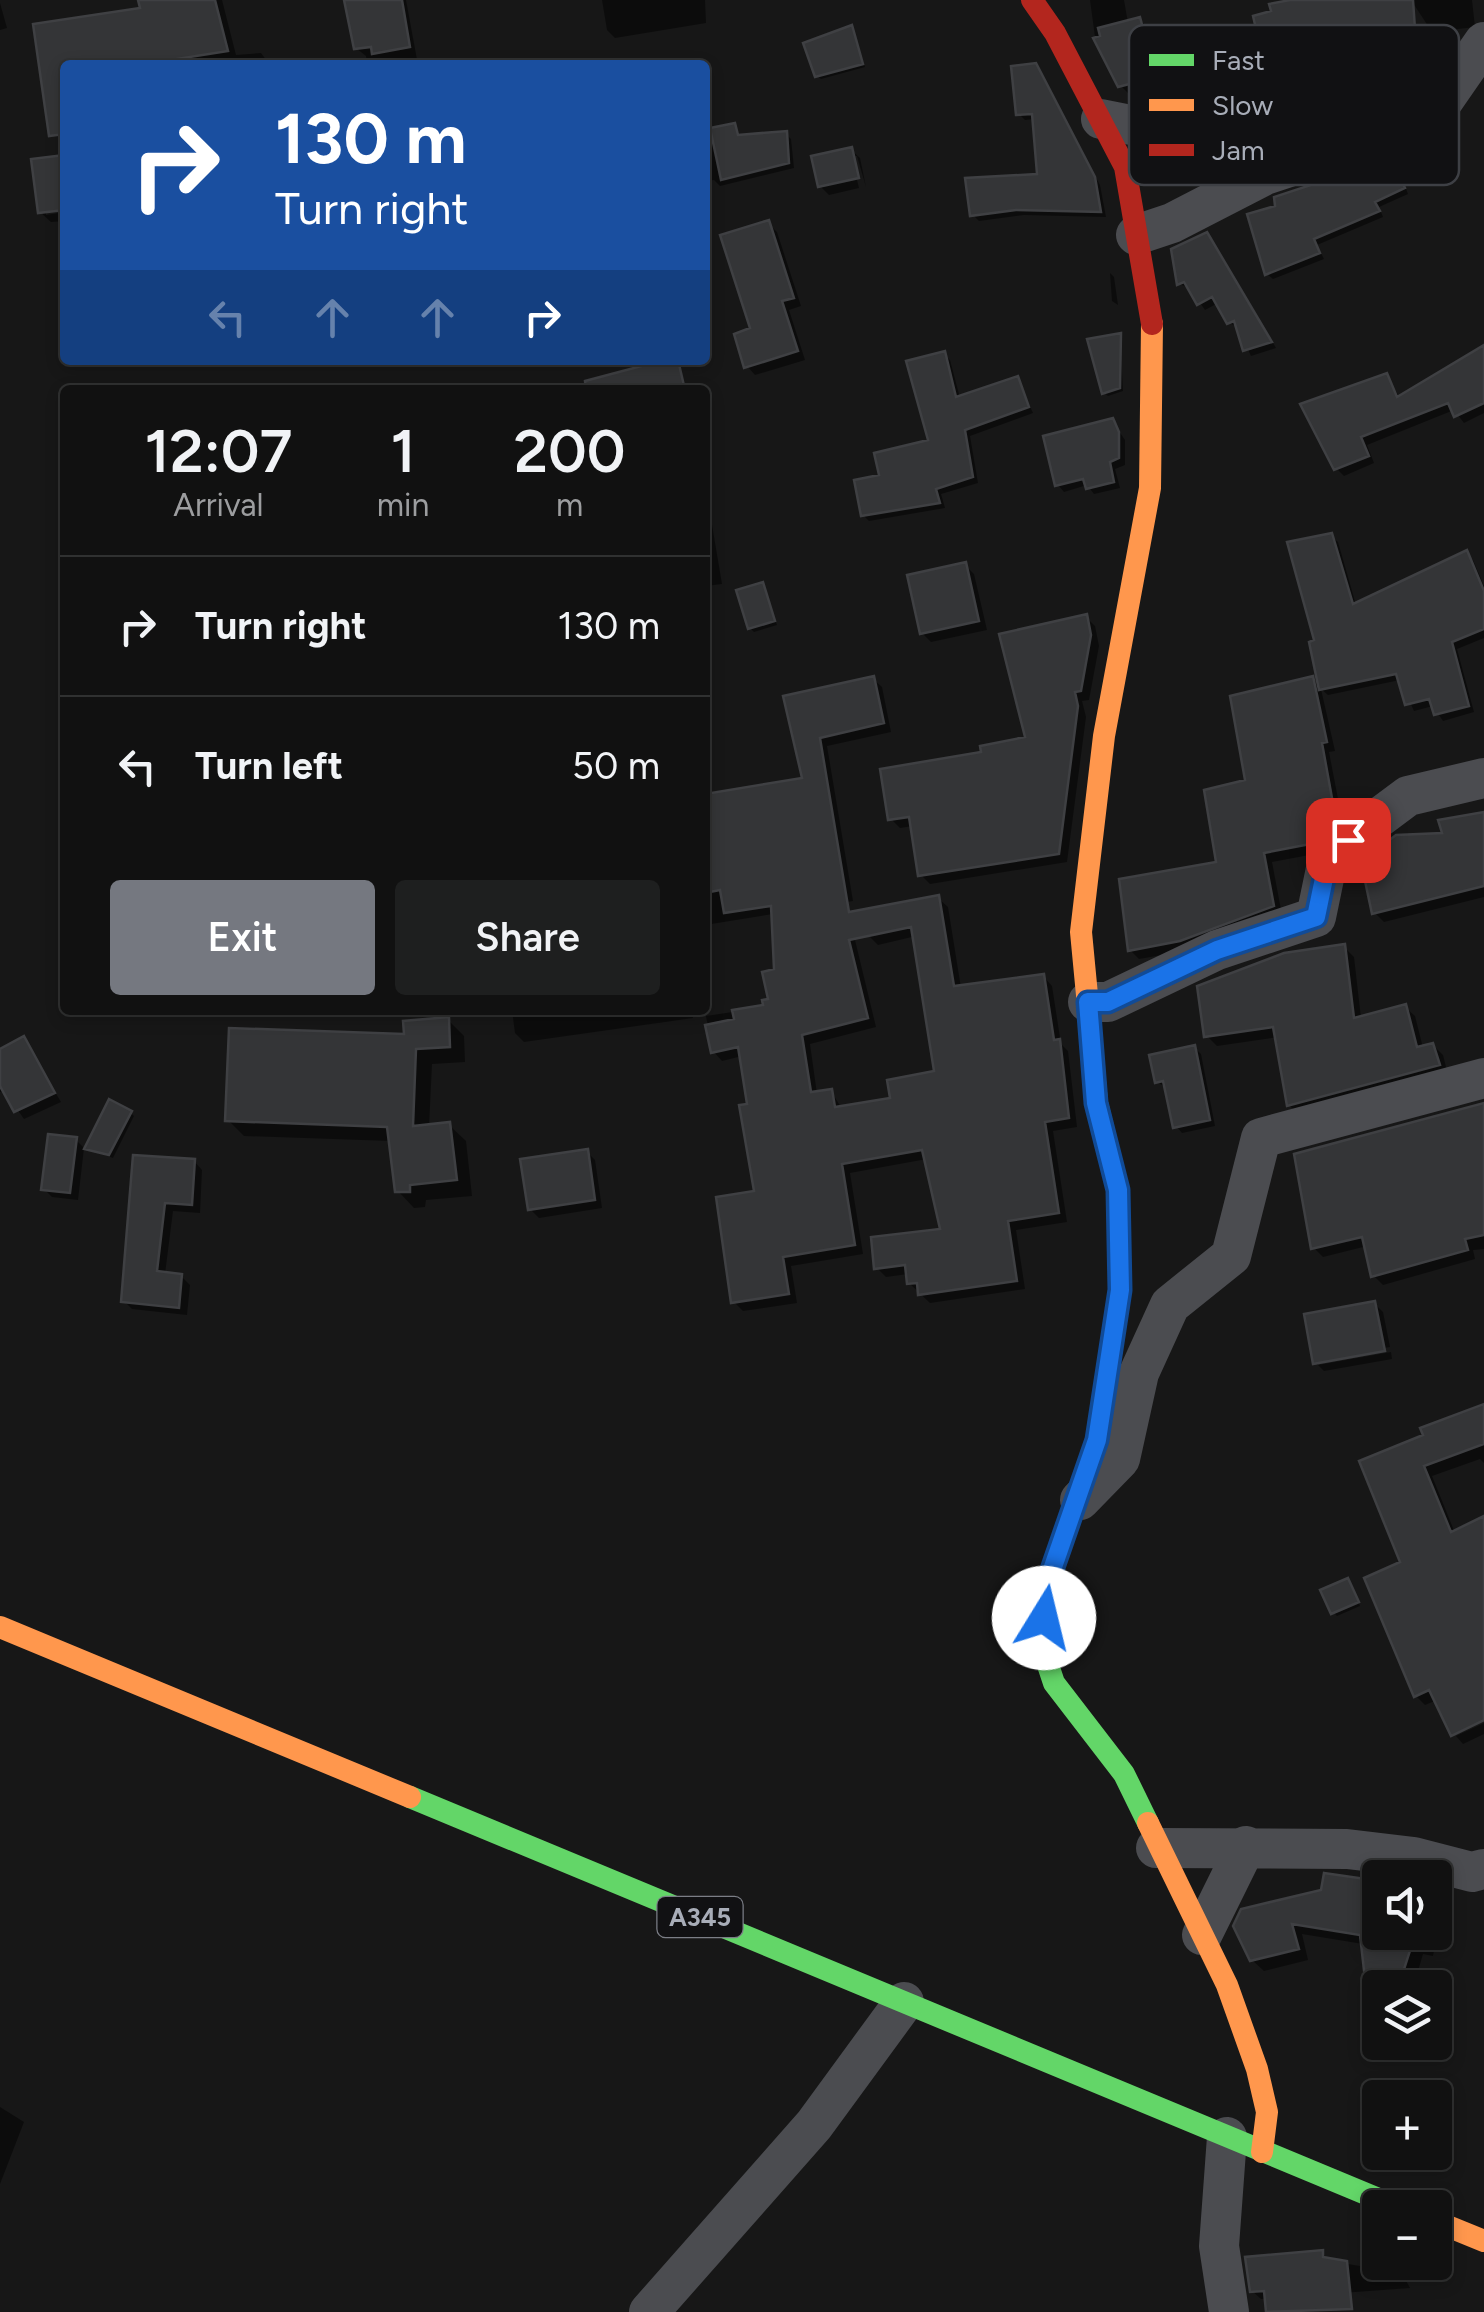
<!DOCTYPE html>
<html lang="en">
<head>
<meta charset="utf-8">
<style>
  :root { --surface:#111; --page:#1e1f1f; --text:#f1f3f6; --muted:#9c9d9f; --line:#303131; --accent:#757880 }
  body { margin:0; font-family:Figtree,sans-serif; background:var(--page); color:var(--text); height:100vh; display:flex; flex-direction:column; font-size:38px; white-space:nowrap }
  * { box-sizing:border-box; margin:0 }
  p { font-size:32px; color:var(--muted) }
  .icon { flex:none; width:55px; height:55px; fill:none; stroke:currentColor; stroke-width:2; stroke-linecap:round; stroke-linejoin:round }
  .map { position:relative; flex:1; overflow:hidden }
  .panel { position:absolute; left:60px; top:385px; width:650px; height:630px; display:flex; flex-direction:column; background:var(--surface); border-radius:10px; box-shadow:0 5px 15px #0003,0 0 0 2px var(--line) }
  .panel>* { flex:none }
  .top-card { position:absolute; left:60px; top:60px; width:650px; height:305px; border-radius:10px; box-shadow:0 5px 15px #0003,0 0 0 2px var(--line); background:#1a4fa0; color:#fff; overflow:hidden }
  .controls { position:absolute; left:1362px; top:1860px; display:grid; gap:20px }
  .controls a { display:grid; place-items:center; width:90px; height:90px; border-radius:10px; background:var(--surface); box-shadow:0 5px 15px #0003,0 0 0 2px var(--line); font-size:50px }
  .pin { position:absolute; display:grid; place-items:center; width:85px; height:85px; color:#fff; margin:-42px; border-radius:20px; box-shadow:0 5px 15px #0006 }
  .me { position:absolute; width:110px; margin:-55px; rotate:9deg; stroke-linejoin:round; filter:drop-shadow(0 0 8px #0008) }
  .turn { display:flex; align-items:center; gap:35px; height:210px; padding:0 50px; font-size:45px }
  .turn .icon { width:130px; height:130px; stroke-width:2.5 }
  .turn b { display:block; font-size:70px; line-height:85px }
  .lanes { display:flex; align-items:center; height:95px; padding:0 50px; background:#0003; justify-content:center; gap:50px; direction:ltr }
  .lanes .off { opacity:.35 }
  .eta { display:flex; justify-content:space-evenly; align-items:center; height:170px; text-align:center }
  .eta b { font-size:60px; font-weight:600; line-height:70px }
  .primary-button { display:flex; gap:20px; margin-top:auto; padding:20px 50px }
  .primary-button a { flex:1; height:115px; border-radius:10px; background:var(--accent); color:#fff; font-size:40px; font-weight:600; line-height:115px; text-align:center }
  .primary-button a+a { background:var(--page); color:var(--text) }
  ul { padding:0; list-style:none }
  li { display:flex; align-items:center; gap:30px; height:140px; padding:0 50px; border-top:2px solid var(--line) }
  li div { flex:1 }
  li b { display:block; font-size:38px }
  li em { font-style:normal }
  .map>svg:first-child { display:block }
</style>
</head>
<body>
<div class="map">
<svg width="1484" height="2312" viewBox="0 0 1484 2312">
  <rect width="100%" height="100%" fill="#171717"/>
  <path fill="#0007" d="M141,0H222L236,55L261,53L270,65H65V107L35,26L143,10Z
    M346,0H406L418,65H367L366,56L356,48Z
    M602,0H705L706,23L615,38L607,30Z
    M1090,0H1124L1128,23L1140,20L1147,27L1161,84L1128,93L1120,85L1095,37Z
    M1302,0H1400L1382,9L1413,81L1416,102L1407,110L1344,130L1339,125L1333,89L1279,98L1274,93Z
    M1411,0H1472L1475,27L1432,32Z
    M0,3L7,28L0,30Z
    M851,28L865,67L821,79L817,76Z
    M1035,66L1100,185L1106,217L1024,215L979,221L973,215L1039,176L1035,119L1025,120L1019,114Z
    M734,126L741,137L786,134L791,139L794,168L720,186L714,180L705,181V132Z
    M1435,141L1449,167L1405,186L1408,194L1379,207L1383,217L1317,245L1324,259L1273,279L1267,274L1278,207Z
    M851,150L860,158L866,187L857,156H851L859,188L829,195L820,186Z
    M65,158V207L46,210V215L65,212V221L51,222L40,212Z
    M768,223L777,232L801,306L789,310L805,360L755,375L747,366Z
    M1206,235L1213,241L1276,348L1251,356L1238,327L1229,323L1218,303L1205,310L1190,288L1179,284Z
    M1110,273L1114,277L1118,305L1112,301Z
    M1120,335L1123,391L1108,396L1104,393Z
    M1484,350V413L1464,423L1454,410L1367,445L1374,463L1344,476L1336,468L1386,376L1400,398Z
    M944,354L950,360L960,398L1017,379L1033,413L970,436L978,483L941,494L945,508L869,521L863,515L882,477L931,441Z
    M1112,421L1125,440V465L1115,469L1120,488L1094,494L1087,485L1064,492L1058,485Z
    M705,512L711,519L722,584L705,586Z
    M1331,536L1338,542L1356,605L1466,553L1473,560L1484,586V638L1457,649L1474,712L1443,721L1433,706L1414,711L1400,680L1328,695L1321,689L1335,751L1329,752L1344,830L1320,853L1272,862L1282,915L1190,950L1139,959L1130,950L1219,864L1248,782L1312,679L1321,688L1317,642Z
    M965,565L974,574L987,630L931,642L922,633Z
    M762,585L777,625L754,632L750,628Z
    M1086,617L1095,626L1099,646L1089,700L1082,701L1086,717L1067,862L930,884L921,875L913,826L900,828L891,819L984,754L1028,739Z
    M873,679L882,687L891,732L827,746L853,901L705,925V793L805,780L786,698Z
    M1484,812V897L1384,922L1375,913L1445,836Z
    M938,898L948,907L961,988L1043,976L1052,986L1061,1044L1068,1051L1077,1127L1053,1131L1067,1222L1016,1230L1025,1289L930,1303L909,1283L908,1274L886,1277L876,1267L943,1231L927,1159L850,1173L863,1254L791,1266L797,1303L743,1311L734,1302L757,1193L750,1106L742,1056L722,1061L713,1051L706,1016L765,1007L771,1001L777,971L846,931L855,940L876,1027L810,1044L817,1094L831,1091L842,1109L893,1100L937,1073L916,936L878,945L868,935Z
    M1344,947L1354,957L1361,1018L1405,1007L1415,1016L1423,1048L1433,1045L1443,1055L1448,1075L1299,1115L1289,1105L1278,1037L1217,1046L1207,1036Z
    M512,1010H691L693,1018L524,1042L515,1033Z
    M448,1020L464,1036L465,1062L432,1064L429,1127L449,1125L466,1141L472,1196L426,1200L425,1207L414,1208L398,1191L391,1141L244,1136L228,1120Z
    M24,1040L61,1102L24,1119L5,1092H0V1052Z
    M1194,1047L1201,1054L1215,1126L1182,1133L1176,1126L1167,1088L1157,1082Z
    M1484,1105V1249L1473,1250L1475,1259L1383,1285L1374,1276L1367,1246L1323,1257L1314,1248Z
    M131,1113L134,1116L113,1158L87,1148Z
    M76,1140L84,1148L78,1200L52,1197L44,1189Z
    M587,1152L595,1160L602,1208L539,1218L530,1209Z
    M135,1158L194,1161L202,1170L200,1213L173,1211L165,1274L181,1276L190,1285L187,1315L132,1309L124,1301Z
    M1374,1303L1383,1312L1390,1347L1318,1360V1365L1391,1352L1392,1359L1324,1371L1315,1362Z
    M1484,1407V1463L1480,1459L1432,1476L1455,1533L1484,1519V1717L1437,1700L1425,1705L1416,1696L1403,1563L1426,1436Z
    M1351,1584L1360,1606L1337,1616L1333,1612Z
    M1484,1723V1734L1463,1744L1456,1736Z
    M1380,1884V1932H1435V1896L1443,1903L1433,1956L1423,1954L1413,1988H1391L1363,1944L1302,1934L1308,1960L1264,1971L1252,1960L1236,1926Z
    M0,2107L24,2122L0,2184Z
    M1322,2253L1330,2261L1402,2273L1410,2288L1261,2299L1252,2291Z"/>
  <path fill="#343537" stroke="#3f4043" stroke-width="2.5" fill-rule="evenodd" d="M138,0H215L228,51L139,65H65V134L49,136L33,24L140,8Z
    M344,0H402L410,47L372,54L371,47L354,49Z
    M1290,0H1413L1415,29L1400,31L1412,96L1401,105L1336,126L1329,84L1271,94L1253,16L1271,11L1269,4Z
    M1140,17L1156,77L1118,87L1093,38L1100,36L1098,28Z
    M852,25L863,64L815,77L803,43Z
    M1036,63L1095,177L1101,212L1016,210L970,216L965,178L1037,174L1032,114L1016,115L1011,66Z
    M735,123L738,135L787,131L789,163L721,180L710,128Z
    M1436,138L1446,161L1401,180L1405,188L1375,202L1380,211L1314,239L1320,253L1265,275L1247,214L1275,206L1274,197L1420,149Z
    M852,147L859,178L818,187L811,156Z
    M65,155V210L38,213L31,159Z
    M769,220L794,298L782,301L798,351L744,368L734,334L750,328L720,235Z
    M1207,232L1253,310L1272,342L1243,351L1234,321L1227,324L1212,297L1197,305L1184,282L1177,285L1171,249Z
    M1121,333L1120,388L1102,394L1087,339Z
    M1484,345V403L1454,417L1448,403L1361,437L1369,456L1334,470L1300,404L1387,373L1397,397Z
    M945,351L956,397L1018,376L1029,407L965,430L973,477L936,489L940,503L861,516L854,480L879,475L874,453L928,440L906,361Z
    M664,360H678L685,390H586L585,381Z
    M1113,418L1119,432V458L1110,462L1114,482L1086,489L1083,479L1055,486L1043,436Z
    M1332,533L1353,604L1467,550L1484,591V629L1452,642L1469,706L1434,715L1429,699L1405,705L1396,674L1319,690L1309,642L1314,640L1287,542Z
    M966,562L979,621L920,634L907,575Z
    M763,582L775,621L748,629L736,590Z
    M1087,614L1091,635L1081,691L1075,692L1078,706L1059,854L918,876L909,817L888,820L880,769L981,752L980,746L1025,737L999,634Z
    M874,676L884,723L820,738L849,912L939,895L954,986L1044,974L1054,1040L1060,1039L1069,1118L1045,1122L1059,1213L1008,1221L1017,1281L918,1295L917,1283L907,1284L905,1265L874,1269L871,1237L940,1229L922,1150L842,1164L855,1245L783,1257L789,1294L731,1303L716,1197L754,1191L739,1105L747,1104L738,1047L711,1053L705,1025L734,1019L732,1010L763,1005L762,1000L768,999L762,972L774,969L771,906L724,913L720,890L705,893V794L802,778L783,696ZM911,927L934,1071L887,1080L890,1098L835,1107L832,1089L811,1092L802,1035L868,1018L849,940Z
    M1313,676L1327,742L1322,743L1336,820L1310,844L1264,853L1274,906L1180,941L1128,951L1119,879L1216,862L1204,790L1245,780L1230,696Z
    M1484,812V886L1372,914L1361,862L1396,835L1442,833L1438,820Z
    M1345,944L1354,1018L1406,1004L1417,1047L1433,1043L1440,1065L1287,1106L1273,1027L1204,1037L1197,986L1284,953Z
    M449,1017L450,1047L416,1049L413,1126L450,1122L457,1180L410,1185V1192H395L387,1127L225,1121L229,1028L404,1034L403,1021Z
    M24,1036L55,1093L14,1112L0,1086V1049Z
    M1195,1045L1210,1120L1173,1128L1163,1081L1155,1083L1149,1055Z
    M109,1099L132,1111L109,1155L84,1149Z
    M1484,1103V1235L1465,1239L1468,1250L1371,1277L1362,1237L1311,1249L1294,1154Z
    M48,1134L77,1137L70,1193L41,1190Z
    M588,1149L595,1200L528,1210L520,1159Z
    M133,1155L195,1159L192,1205L165,1203L157,1271L182,1274L179,1308L121,1302Z
    M1375,1301L1385,1351L1313,1364L1304,1314Z
    M1484,1404V1444L1424,1466L1451,1532L1484,1516V1720L1451,1736L1429,1690L1414,1697L1364,1578L1400,1562L1359,1461L1423,1435L1420,1428Z
    M1348,1578L1359,1602L1331,1614L1320,1590Z
    M1324,1873L1380,1881V1932H1416L1398,1988H1366L1360,1935L1292,1924L1299,1949L1250,1961L1233,1926L1241,1909L1321,1890Z
    M1323,2250V2257L1347,2261L1352,2309L1266,2312L1264,2291L1250,2292L1245,2257Z"/>
  <g fill="none" stroke-linecap="round" stroke-linejoin="round">
    <path stroke="#4b4c50" stroke-width="40" d="M1101,119L1307,160
      M1136,235L1172,223L1265,175L1413,126L1443,101L1484,42
      M1088,1002H1108L1217,950L1316,917L1328,859L1349,840L1408,796L1484,778
      M1080,1500L1120,1459L1139,1373L1170,1305L1231,1256L1261,1138L1484,1078
      M1156,1848L1347,1849L1414,1857L1472,1872L1484,1869
      M1202,1935L1246,1846
      M1227,2137L1219,2246L1229,2312
      M649,2312L814,2125L904,2002"/>
    <path stroke="#63d668" stroke-width="22" d="M1089,1016L1097,1103L1118,1189L1120,1290L1097,1439L1045,1590L1042,1647L1054,1683L1124,1774L1148,1823
      M410,1797L1400,2208"/>
    <path stroke="#ff974d" stroke-width="22" d="M1089,1016L1081,932L1104,736L1150,488L1152,324
      M0,1627L410,1797
      M1148,1823L1227,1985L1257,2069L1267,2112L1262,2152
      M1435,2221L1484,2241"/>
    <path stroke="#b3261e" stroke-width="22" d="M1032,0L1055,33L1125,167L1152,324"/>
  </g>
  <g fill="none" stroke-linecap="round" stroke-linejoin="round">
    <g stroke="#114b97" stroke-width="25">
      <path id="route" d="M1044,1618L1045,1590L1097,1440L1120,1290L1118,1190L1096,1103L1088,1002H1108L1217,950L1316,917L1328,859L1348,840"/>
    </g>
    <use href="#route" stroke="#1a73e8" stroke-width="18"/>
  </g>
  <g text-anchor="middle" stroke-width="10" stroke-linejoin="round" paint-order="stroke">
    <rect fill="#111113" stroke="#7b7e86" stroke-width="2.5" x="657.5" y="1897" width="85" height="40" rx="8"/>
    <g font-size="25" font-weight="bold" fill="#a8adb8">
      <text x="700" y="1926">A345</text>
    </g>
  </g>
  <rect x="1129" y="25" width="330" height="160" rx="15" fill="#111113" stroke="#3e4045" stroke-width="2.5"/>
  <rect x="1149" y="54" width="45" height="12" fill="#63d668"/>
  <rect x="1149" y="99" width="45" height="12" fill="#ff974d"/>
  <rect x="1149" y="144" width="45" height="12" fill="#b3261e"/>
  <g font-size="28" fill="#a8adb8">
    <text x="1212" y="70">Fast</text>
    <text x="1212" y="115">Slow</text>
    <text x="1212" y="160">Jam</text>
  </g>
</svg>
<div class="controls">
<a><svg class="icon" aria-label="sound" viewBox="0 0 24 24"><path d="M4 9h4l5-4v14l-5-4H4zM17 9q2 3 0 6"/></svg></a>
<a><svg class="icon" aria-label="layers" viewBox="0 0 24 24"><path d="M12 4l9 5-9 5-9-5zM3 14l9 5 9-5"/></svg></a>
<a>+</a>
<a>−</a>
</div>
<div class="pin" style="left:1348px;top:840px;background:#d93025"><svg class="icon" aria-label="arrive" viewBox="0 0 24 24"><path d="M6 21V4h12l-3 4 3 4H6"/></svg></div>
<svg class="me" style="left:1044px;top:1618px" viewBox="-20 -20 40 40"><circle r="19" fill="#fff"/><path d="M0-13L10 11 0 6-10 11z" fill="#1a73e8"/></svg>
<div class="top-card">
<div class="turn"><svg class="icon" aria-label="right" viewBox="0 0 24 24"><path d="M7 20v-9h11M14 6l5 5-5 5"/></svg><div><b>130 m</b>Turn right</div></div>
<div class="lanes"><svg class="icon off" aria-label="left" viewBox="0 0 24 24"><path d="M17 20v-9H6M10 6l-5 5 5 5"/></svg><svg class="icon off" aria-label="ahead" viewBox="0 0 24 24"><path d="M12 20V5M6 11l6-6 6 6"/></svg><svg class="icon off" aria-label="ahead" viewBox="0 0 24 24"><path d="M12 20V5M6 11l6-6 6 6"/></svg><svg class="icon" aria-label="right" viewBox="0 0 24 24"><path d="M7 20v-9h11M14 6l5 5-5 5"/></svg></div>
</div>
<section class="panel">
<div class="eta">
<div><b>12:07</b><p>Arrival</p></div>
<div><b>1</b><p>min</p></div>
<div><b>200</b><p>m</p></div>
</div>
<ul>
<li><svg class="icon" aria-label="right" viewBox="0 0 24 24"><path d="M7 20v-9h11M14 6l5 5-5 5"/></svg><div><b>Turn right</b></div><em>130 m</em></li>
<li><svg class="icon" aria-label="left" viewBox="0 0 24 24"><path d="M17 20v-9H6M10 6l-5 5 5 5"/></svg><div><b>Turn left</b></div><em>50 m</em></li>
</ul>
<div class="primary-button"><a>Exit</a><a>Share</a></div>
</section>
</div>
</body>
</html>
